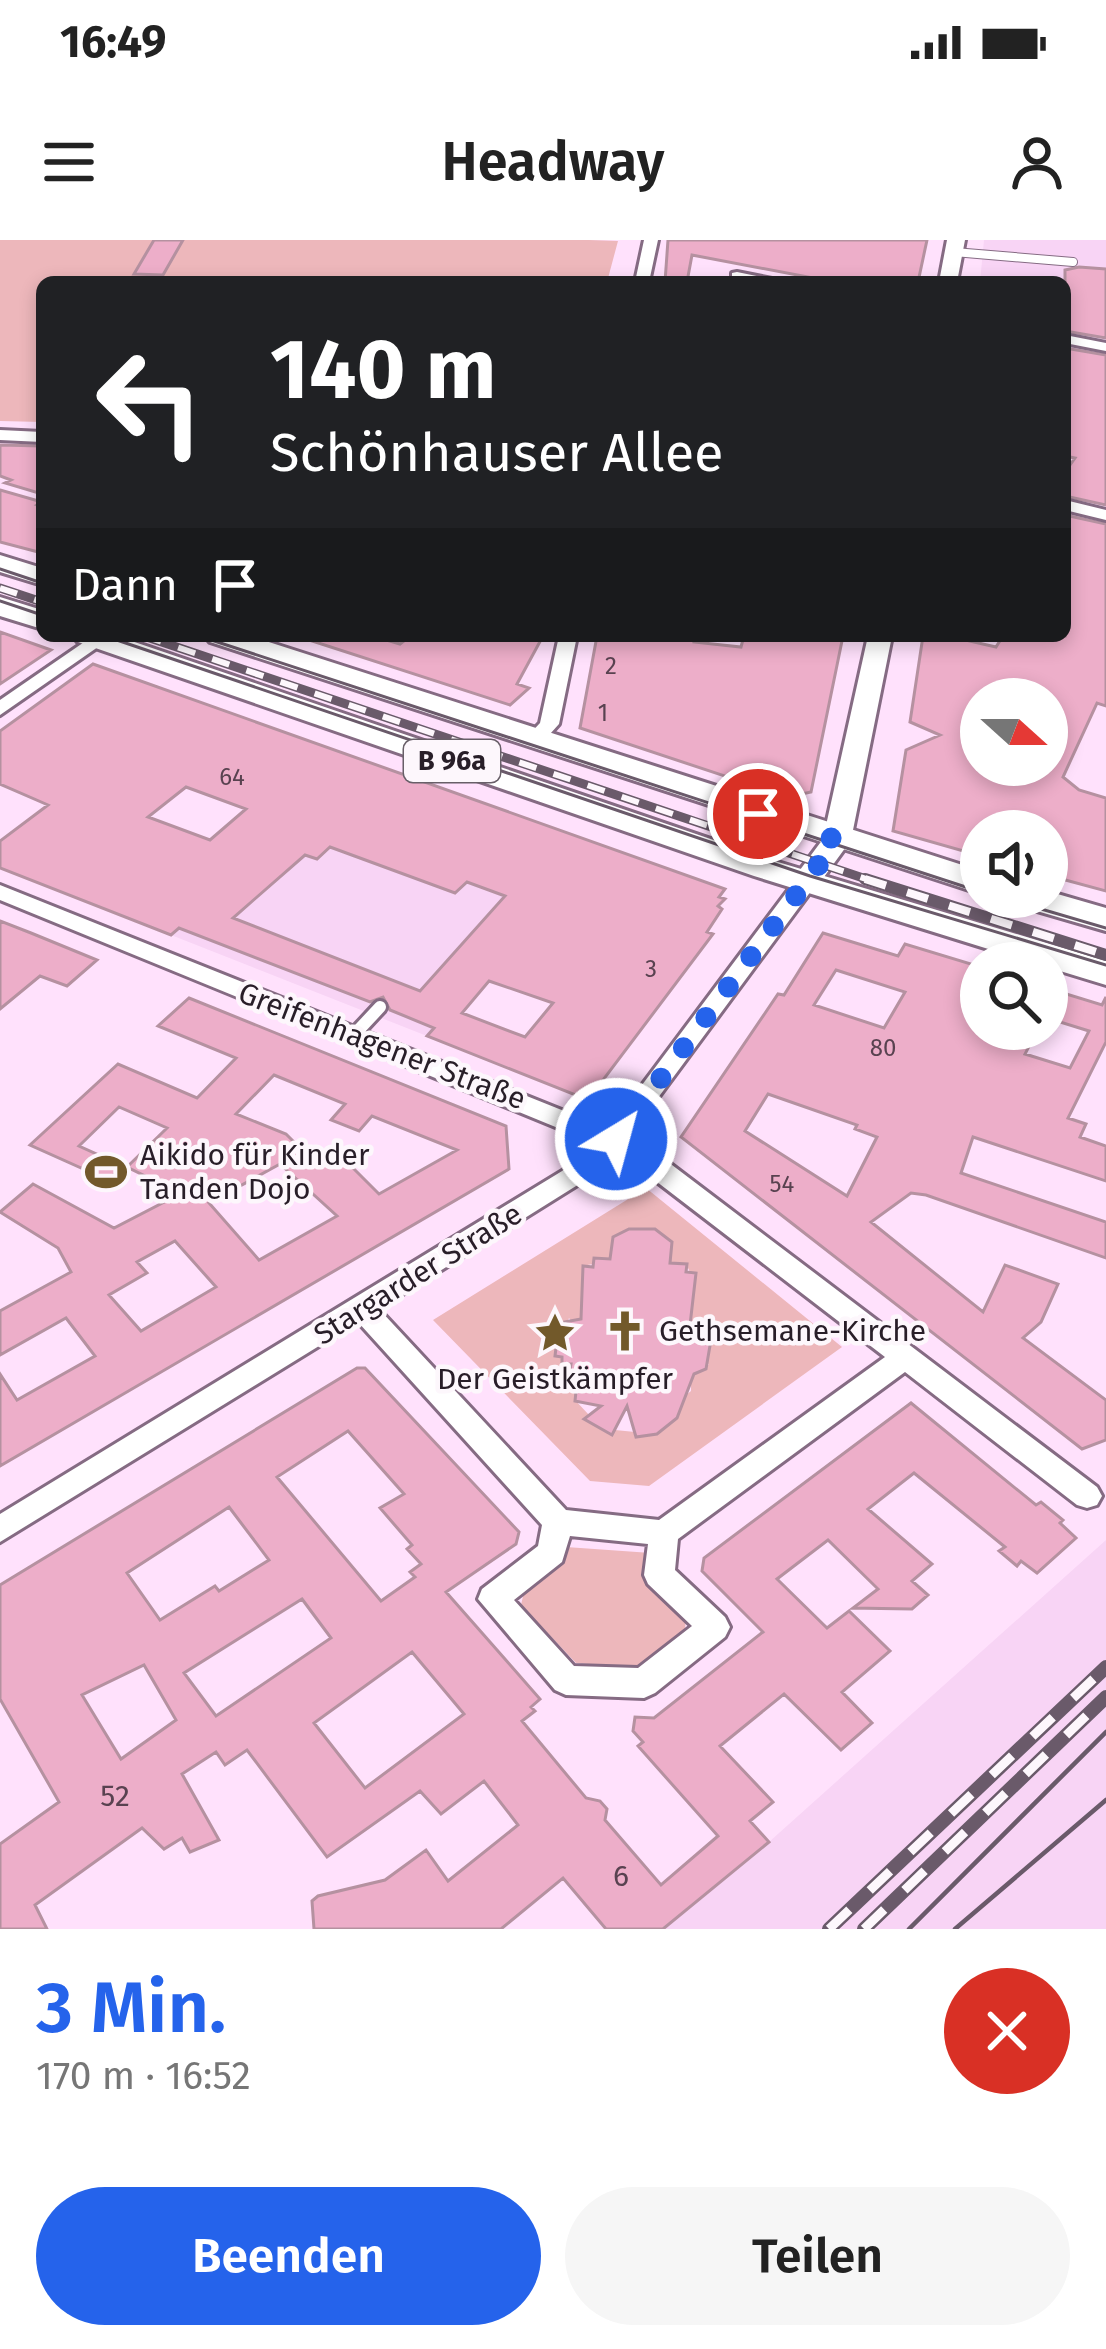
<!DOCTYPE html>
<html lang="de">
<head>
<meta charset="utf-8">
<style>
  :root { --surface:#fff; --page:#f6f6f6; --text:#222; --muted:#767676; --accent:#2563eb }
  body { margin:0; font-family:"Fira Sans",sans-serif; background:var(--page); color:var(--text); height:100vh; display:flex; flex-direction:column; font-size:45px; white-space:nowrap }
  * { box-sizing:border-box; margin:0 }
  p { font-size:39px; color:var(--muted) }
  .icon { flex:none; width:66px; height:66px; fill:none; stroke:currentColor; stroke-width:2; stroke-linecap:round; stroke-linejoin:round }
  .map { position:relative; height:1689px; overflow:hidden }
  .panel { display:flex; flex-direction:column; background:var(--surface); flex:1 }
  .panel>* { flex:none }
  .banner { position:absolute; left:36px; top:36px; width:1035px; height:366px; border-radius:18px; box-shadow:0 6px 18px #0003; background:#202124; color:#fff; overflow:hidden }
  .needle { width:78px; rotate:111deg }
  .tools { position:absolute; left:960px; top:438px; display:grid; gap:24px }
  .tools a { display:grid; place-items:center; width:108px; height:108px; border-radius:50%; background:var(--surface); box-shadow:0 6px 18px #0003; font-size:60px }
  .pin { position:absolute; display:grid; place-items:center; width:102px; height:102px; color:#fff; margin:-51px; border:6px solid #fff; border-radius:50%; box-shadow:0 3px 12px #0007 }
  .me { position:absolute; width:132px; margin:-66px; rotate:37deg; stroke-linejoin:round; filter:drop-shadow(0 0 9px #0008) }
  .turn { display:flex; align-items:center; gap:42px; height:252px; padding:0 36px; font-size:54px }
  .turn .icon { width:156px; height:156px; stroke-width:2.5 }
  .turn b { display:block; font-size:84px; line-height:102px }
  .then { display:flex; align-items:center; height:114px; padding:0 36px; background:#0003; gap:24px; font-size:45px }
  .round { display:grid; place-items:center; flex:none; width:126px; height:126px; border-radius:63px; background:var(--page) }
  .head { display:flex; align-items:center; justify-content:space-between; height:204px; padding:0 36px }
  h1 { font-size:72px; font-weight:600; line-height:90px; color:var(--accent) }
  .primary-button { display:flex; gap:24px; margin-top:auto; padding:24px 36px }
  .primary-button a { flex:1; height:138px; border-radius:72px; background:var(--accent); color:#fff; font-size:48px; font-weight:600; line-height:138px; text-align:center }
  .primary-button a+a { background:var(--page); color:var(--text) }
  .status { display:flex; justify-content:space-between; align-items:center; height:84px; padding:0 60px; background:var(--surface); direction:ltr }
  .status svg { height:33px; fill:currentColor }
  header { display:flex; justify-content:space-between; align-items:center; height:156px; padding:0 36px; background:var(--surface); font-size:54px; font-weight:600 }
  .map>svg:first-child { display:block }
</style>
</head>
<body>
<div class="status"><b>16:49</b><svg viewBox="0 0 49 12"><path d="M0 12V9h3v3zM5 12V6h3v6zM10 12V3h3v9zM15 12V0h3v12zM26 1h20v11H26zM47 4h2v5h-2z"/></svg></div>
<header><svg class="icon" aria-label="menu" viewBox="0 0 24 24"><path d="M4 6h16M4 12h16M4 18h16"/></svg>Headway<svg class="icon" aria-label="person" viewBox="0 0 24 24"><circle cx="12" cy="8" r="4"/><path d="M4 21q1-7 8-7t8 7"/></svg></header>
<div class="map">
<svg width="1106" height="1689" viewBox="0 0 1106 1689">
  <rect width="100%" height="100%" fill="#ffe1fc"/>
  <path fill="#f8d4f5" d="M984,0H1106V55L1065,42H980Z
    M327,560L356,617L454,653L467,641L535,670L427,796L171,695Z
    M1106,1300V1689H663L769,1602Z"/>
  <path fill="#edb7bb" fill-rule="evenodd" d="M0,0H589L618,1L607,42H42V182L0,181Z
    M646,948L842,1107L649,1246L590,1241L433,1080ZM630,988L656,989L670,1028L686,1024L690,1032L697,1034L691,1037L685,1092L696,1094L697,1087L703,1088L700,1123L709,1124L683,1144L691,1145V1151L675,1164L681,1170L675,1169L667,1186L658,1185L637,1197L635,1192L615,1190L611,1195L594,1179H585L589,1175L575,1160L577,1147L568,1141L579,1119L555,1115L569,1078L574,1085L587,1081L581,1066L587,1030L582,1026L593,1024L594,1018L617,1022L612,1002H622Z
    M566,1307L651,1313L686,1377L685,1390L637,1428L576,1423L521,1365L524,1352L565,1322Z"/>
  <path fill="#edaec9" stroke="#b591a0" stroke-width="3" fill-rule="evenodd" d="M154,0H183L163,35L134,34Z
    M668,0H927L918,42H834L692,15L687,42H665Z
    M1079,27L1106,29V98L1065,91V30Z
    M1065,108L1106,115V265L1065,256V232L1075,218L1065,216Z
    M0,205L42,206V254L5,243L11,240L0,236Z
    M0,250L42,262L37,265L42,267V313L0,302Z
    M1065,275L1106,284V466L1097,463L1063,537L1079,550L1106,558V651L1047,635V591H981V616L893,591L906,510L940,495L910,482L923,396H948L996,407L1003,396H1065ZM981,459H1047V525H981Z
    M0,392L51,410L0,444Z
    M310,396H373L400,404L410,396H543L517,444L529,448L510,465L309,400Z
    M597,396H695L694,402L741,407L744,396H843L811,552L788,557L580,488Z
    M93,424L725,649L719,657L725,659L718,666L722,669L707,692L713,694L588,860L427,796L434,788L390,770L383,757L370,762L179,688L171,695L0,628V601L48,565L0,544V491ZM186,547L246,569L210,600L148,577ZM330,607L455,653L467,642L505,656L420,751L233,678L305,615L317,619ZM489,741L553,763L525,797L462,773Z
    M0,681L31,693L97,720L67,746L40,736L0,769Z
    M823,693L898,716L905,704L981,727V789H1038L1025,814L1070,828L1089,791L1047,778V748L1102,765L1106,757V802L1068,878L1086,884L1080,897L1106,906V941L973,897L961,933L1106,982V1018L926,955L911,953L871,982L983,1072L1005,1025L1058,1044L1041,1082L1023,1098L1106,1160V1200L1082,1209L681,897L778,754L784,755ZM836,730L905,752L884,788L814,765ZM768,854L857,885L855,889L877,897L847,956L745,891Z
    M189,758L506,886L509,929L0,1226V1134L17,1160L95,1116L66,1078L0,1115V1071L71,1032L58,1008L0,972L33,944L114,988L168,960L147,937L127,927L167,888L119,867L79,906L123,926L108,940L30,905L118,824L197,858L236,818L158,786ZM274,835L345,864L331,880L359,891L372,876L457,910L379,954L341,916L319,927L286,894L236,874ZM280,924L337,976L259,1020L209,963ZM175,1001L216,1047L141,1091L109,1055L147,1033L137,1022Z
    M629,989H655L672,1002L670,1023L687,1024L686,1032L696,1033L690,1085L712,1094L706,1129L694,1134L677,1178L657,1194L636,1197L627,1166L612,1195L584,1179L601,1166L575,1161L577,1142L568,1141L571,1124H562V1117L555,1116L559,1083L581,1079L583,1026L593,1027L594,1018L610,1019L613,997Z
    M357,1128H365L519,1292L516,1304L446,1352L540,1459L531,1467L535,1471L522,1481L586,1558L600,1561L607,1569L605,1580L661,1645L718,1596L638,1506L643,1502L633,1491L635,1477L654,1478L763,1392L702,1331L704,1318L911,1163L1036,1265L1041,1262L1063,1280L1060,1283L1076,1298L1037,1333L1021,1321L1017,1326L999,1311L1005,1307L914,1233L868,1269L932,1324L912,1341L928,1355L912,1369L853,1368L878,1349L828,1300L777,1339L827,1388L849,1371L890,1411L842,1452L872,1483L841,1510L784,1454L720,1506L773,1562L750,1581L769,1602L663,1689H606L563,1638L501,1689H314L312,1661L318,1656L385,1640L426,1610L448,1641L518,1585L484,1541L441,1574L420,1551L327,1617L247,1510L225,1525L216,1512L182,1534L219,1600L190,1612L182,1598L164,1609L142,1588L35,1665L47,1689H0V1604L59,1562L0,1459V1345ZM348,1191L404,1254L380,1268L412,1305L407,1309L421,1324L410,1332L415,1337L381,1361L277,1237ZM229,1267L269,1320L219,1351L215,1346L160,1380L127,1333ZM302,1359L331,1398L216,1476L184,1433ZM412,1412L464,1474L365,1548L314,1483ZM144,1425L176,1480L121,1519L82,1455Z"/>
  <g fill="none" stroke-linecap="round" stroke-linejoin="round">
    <g stroke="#856b83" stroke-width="10">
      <path id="lane-far1" d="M954,12L1073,22"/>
    </g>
    <g stroke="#856b83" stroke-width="18">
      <path id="lane" d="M353,796L380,767"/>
    </g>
    <g stroke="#856b83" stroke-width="6">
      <path id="street" d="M644,0H658L649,42H635Z
        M737,32L772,39L774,42L732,39V33Z
        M1065,95L1106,103V111L1065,103Z
        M0,190L42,192V202L0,200Z
        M1065,260L1106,270V280L1065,270Z
        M93,396H105L108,400L0,475V460Z
        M559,396H577L559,484L541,504H527L524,500L540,483Z
        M806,635L814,637L817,642L814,647L629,897L643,903L1097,1247L1102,1256L1097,1265L1087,1268L1077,1265L905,1132L678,1299L675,1330L725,1377L730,1387L725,1397L655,1453L644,1458L566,1455L555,1450L478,1359L482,1349L538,1306L542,1285L358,1082L0,1302V1274L590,914L597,904L0,660V645L609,889L798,637ZM618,912L885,1117L659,1280L566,1270L379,1069L608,926ZM570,1296L648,1304L644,1335L648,1344L692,1386L638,1428L574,1426L514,1360L562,1322Z"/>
    </g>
    <g stroke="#856b83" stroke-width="6">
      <path id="secondary" d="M947,0H965L957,42H939Z
        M868,396H892L851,600L816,648H796L791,642L823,599Z"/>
    </g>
    <g stroke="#856b83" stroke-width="6">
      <path id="primary" d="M0,315L42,328V345L0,332Z
        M0,357L42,370V389L0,376Z
        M73,396H117L778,622L1106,721V745L1047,727V723H1033L754,636L78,402Z
        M205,396H250L981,631V654L210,402Z
        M1047,651L1106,668V691L1016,665L1010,657H1047Z"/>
    </g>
    <use href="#lane-far1" stroke="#fff" stroke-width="8"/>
    <use href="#lane" stroke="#fff" stroke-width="12"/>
    <use href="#street" fill="#fff" fill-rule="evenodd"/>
    <use href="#secondary" fill="#fff" fill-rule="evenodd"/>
    <use href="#primary" fill="#fff" fill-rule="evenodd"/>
    <path stroke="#6a5a6a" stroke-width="3" d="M0,329L42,343
      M0,361L42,375
      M105,396L810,636L1106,725
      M199,396L981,652
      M1000,657L1106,688"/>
    <path stroke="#6a5a6a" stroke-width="4.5" d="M909,1689L1106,1492
      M955,1689L1106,1560"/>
    <g stroke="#6a5a6a" stroke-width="9">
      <path id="rail-far2" d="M0,348L42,362
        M144,396L875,642"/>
    </g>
    <g stroke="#6a5a6a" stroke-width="12">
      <path id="rail-far1" d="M865,639L1106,715"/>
    </g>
    <g stroke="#6a5a6a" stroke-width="14">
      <path id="rail" d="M829,1689L1106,1427
        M864,1689L1106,1457"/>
    </g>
    <use href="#rail-far2" stroke="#fdf7fc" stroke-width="6" stroke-dasharray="18" stroke-linecap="butt"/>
    <use href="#rail-far1" stroke="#fdf7fc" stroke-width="8" stroke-dasharray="22" stroke-linecap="butt"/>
    <use href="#rail" stroke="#fdf7fc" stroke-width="9" stroke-dasharray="28" stroke-linecap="butt"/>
  </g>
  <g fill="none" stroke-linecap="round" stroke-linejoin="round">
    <path stroke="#2563eb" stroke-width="21" stroke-dasharray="0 37.8" d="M616,899L837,600L758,574"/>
  </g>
  <defs>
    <g id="stadium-bare" transform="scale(3.24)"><path d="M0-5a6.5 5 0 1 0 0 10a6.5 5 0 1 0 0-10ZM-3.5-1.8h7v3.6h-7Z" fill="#72592a" stroke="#fdf7fc" stroke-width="2.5" paint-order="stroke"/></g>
    <g id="church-bare" transform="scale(3.24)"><path d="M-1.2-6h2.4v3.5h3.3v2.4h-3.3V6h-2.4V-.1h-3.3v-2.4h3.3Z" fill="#72592a" stroke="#fdf7fc" stroke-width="2.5" paint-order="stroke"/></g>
    <g id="sight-bare" transform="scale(3.24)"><path d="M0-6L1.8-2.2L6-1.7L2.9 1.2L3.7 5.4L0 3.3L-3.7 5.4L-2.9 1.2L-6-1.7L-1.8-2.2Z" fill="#72592a" stroke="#fdf7fc" stroke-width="2.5" paint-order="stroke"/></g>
  </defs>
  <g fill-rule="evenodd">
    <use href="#stadium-bare" x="106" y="932"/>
    <use href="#church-bare" x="625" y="1091"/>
    <use href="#sight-bare" x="555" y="1093"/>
  </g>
  <g text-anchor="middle" stroke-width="9" stroke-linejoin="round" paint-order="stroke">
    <g font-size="24" fill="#594250">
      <text x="611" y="434">2</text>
      <text x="603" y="481">1</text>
      <text x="232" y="545">64</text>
      <text x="651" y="737">3</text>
      <text x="883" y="816">80</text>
      <text x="782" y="952">54</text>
    </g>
    <rect fill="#fdf7fc" stroke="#685f68" stroke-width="3" x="404" y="500" width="96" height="42" rx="9"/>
    <g font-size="27" font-weight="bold" fill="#281e28">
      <text x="452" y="530">B 96a</text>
    </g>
    <g font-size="30" fill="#281e28" stroke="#fdf7fc">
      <text transform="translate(382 806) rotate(21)" y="10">Greifenhagener Straße</text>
      <text transform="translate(418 1034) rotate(-32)" y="10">Stargarder Straße</text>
    </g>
    <g font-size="30" fill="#281e28" stroke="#fdf7fc" text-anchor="start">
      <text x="140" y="925">Aikido für Kinder<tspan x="140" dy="34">Tanden Dojo</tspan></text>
      <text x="659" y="1101">Gethsemane-Kirche</text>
      <text x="555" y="1149" text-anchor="middle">Der Geistkämpfer</text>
    </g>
    <g font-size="30" fill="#594250">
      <text x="115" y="1566">52</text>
      <text x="621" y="1646">6</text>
    </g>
  </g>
</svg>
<div class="tools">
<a><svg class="needle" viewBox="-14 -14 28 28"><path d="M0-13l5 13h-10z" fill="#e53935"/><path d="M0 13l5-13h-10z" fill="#767676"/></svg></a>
<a><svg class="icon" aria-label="sound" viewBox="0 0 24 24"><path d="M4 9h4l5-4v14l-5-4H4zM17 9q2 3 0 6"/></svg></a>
<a><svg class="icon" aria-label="search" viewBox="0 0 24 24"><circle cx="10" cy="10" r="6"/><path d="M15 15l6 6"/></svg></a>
</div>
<div class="pin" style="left:758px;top:574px;background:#d93025"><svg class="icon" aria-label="arrive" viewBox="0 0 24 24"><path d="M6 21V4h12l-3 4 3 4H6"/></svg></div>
<svg class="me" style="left:616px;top:899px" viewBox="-20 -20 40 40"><circle r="17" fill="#2563eb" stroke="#fff" stroke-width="3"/><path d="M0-11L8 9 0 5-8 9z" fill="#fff"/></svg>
<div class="banner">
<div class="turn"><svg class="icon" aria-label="left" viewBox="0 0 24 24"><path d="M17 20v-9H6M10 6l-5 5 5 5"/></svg><div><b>140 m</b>Schönhauser Allee</div></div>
<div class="then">Dann<svg class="icon" aria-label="arrive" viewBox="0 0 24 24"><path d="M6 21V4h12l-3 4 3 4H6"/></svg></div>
</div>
</div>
<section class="panel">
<div class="head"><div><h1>3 Min.</h1><p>170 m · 16:52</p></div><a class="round" style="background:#d93025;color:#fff"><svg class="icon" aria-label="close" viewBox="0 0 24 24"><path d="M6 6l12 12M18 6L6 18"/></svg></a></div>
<div class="primary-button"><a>Beenden</a><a>Teilen</a></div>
</section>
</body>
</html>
